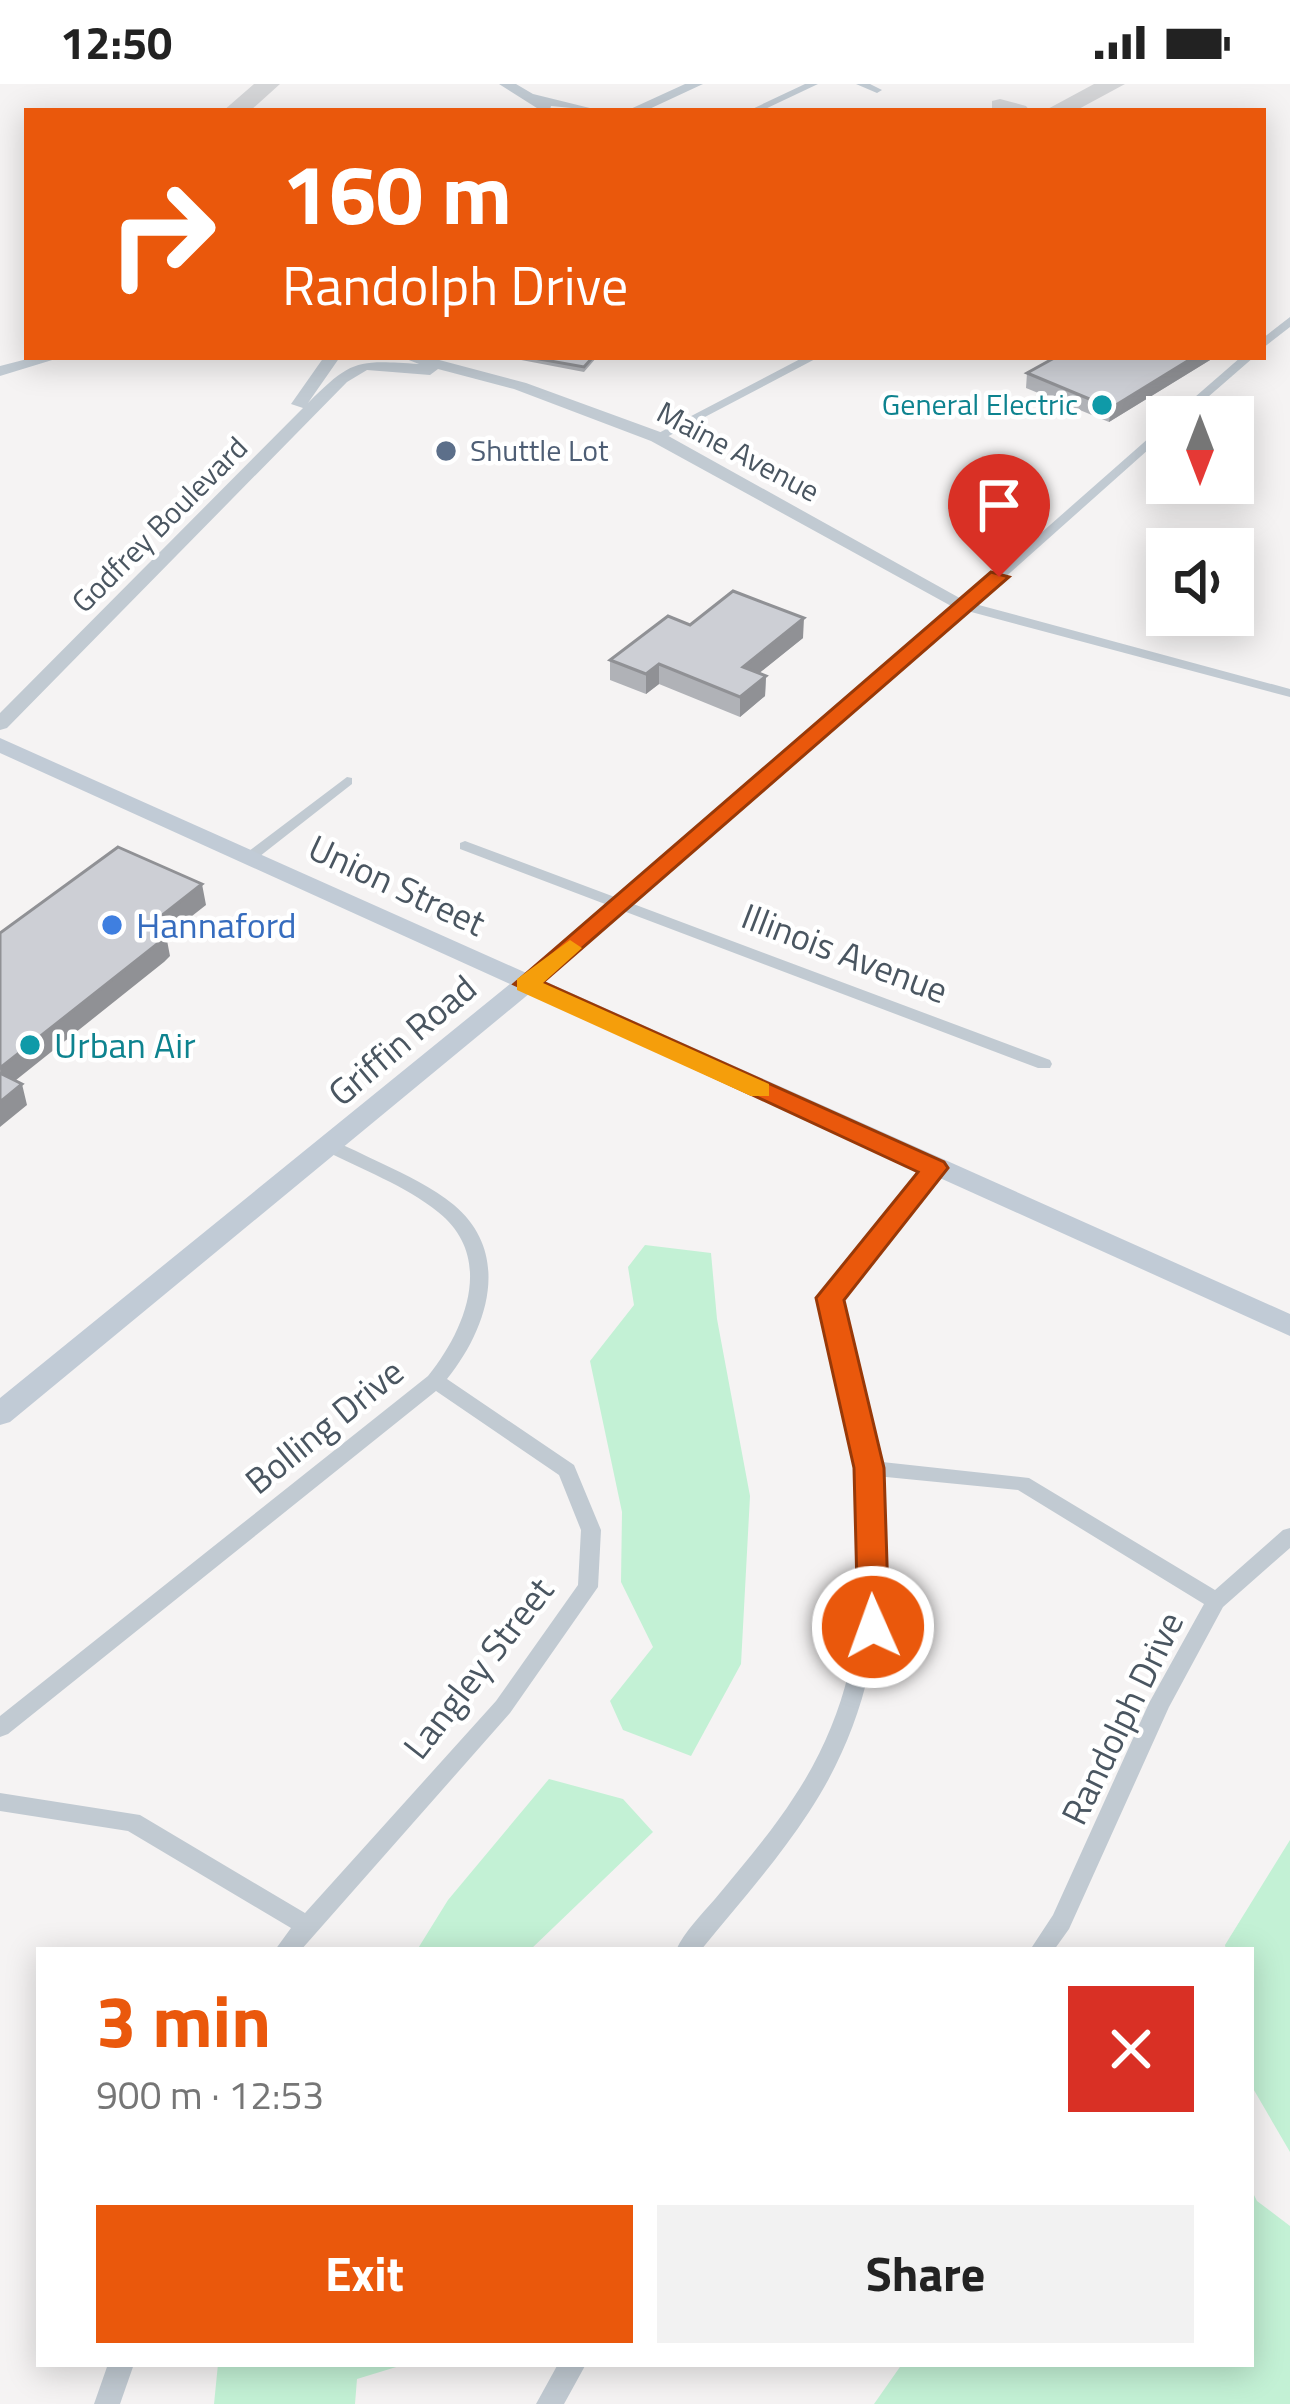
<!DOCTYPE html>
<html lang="en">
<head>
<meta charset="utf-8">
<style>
  :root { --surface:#fff; --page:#f2f2f2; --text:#222; --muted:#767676; --accent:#ea580c }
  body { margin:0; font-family:"Titillium Web",sans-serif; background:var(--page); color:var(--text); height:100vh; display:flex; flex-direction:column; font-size:45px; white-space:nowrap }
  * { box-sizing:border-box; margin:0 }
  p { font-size:39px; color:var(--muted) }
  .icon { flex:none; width:66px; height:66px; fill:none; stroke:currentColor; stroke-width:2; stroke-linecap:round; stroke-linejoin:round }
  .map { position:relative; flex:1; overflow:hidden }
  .panel { position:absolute; left:36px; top:1863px; width:1218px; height:420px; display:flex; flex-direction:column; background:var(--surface); border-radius:0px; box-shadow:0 6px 30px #0003 }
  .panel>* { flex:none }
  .top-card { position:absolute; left:24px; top:24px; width:1242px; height:252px; border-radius:0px; box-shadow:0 6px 30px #0003; background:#ea580c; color:#fff; overflow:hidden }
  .needle { width:78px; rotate:180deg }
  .fabs { position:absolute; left:1146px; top:312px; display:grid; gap:24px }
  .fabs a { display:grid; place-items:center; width:108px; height:108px; border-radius:0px; background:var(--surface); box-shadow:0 6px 30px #0003; font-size:60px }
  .pin { position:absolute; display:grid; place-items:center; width:102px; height:102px; color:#fff; margin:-123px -51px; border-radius:50% 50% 50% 0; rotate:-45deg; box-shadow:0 0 12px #0007 }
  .pin .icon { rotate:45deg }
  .me { position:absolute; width:132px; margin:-66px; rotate:358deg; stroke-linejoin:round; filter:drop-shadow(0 0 9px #0008) }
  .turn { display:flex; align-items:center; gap:42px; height:252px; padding:0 60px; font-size:54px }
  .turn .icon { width:156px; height:156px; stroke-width:2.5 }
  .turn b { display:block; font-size:84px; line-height:102px }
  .round { display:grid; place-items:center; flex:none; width:126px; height:126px; border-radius:0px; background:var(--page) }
  .summary { display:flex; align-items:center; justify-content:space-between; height:204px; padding:0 60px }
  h1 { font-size:72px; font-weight:700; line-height:90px; color:var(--accent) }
  .cta { display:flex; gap:24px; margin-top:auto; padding:24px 60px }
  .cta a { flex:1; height:138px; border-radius:0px; background:var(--accent); color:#fff; font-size:48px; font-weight:700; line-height:138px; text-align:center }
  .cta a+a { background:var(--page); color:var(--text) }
  .status { display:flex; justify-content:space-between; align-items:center; height:84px; padding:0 60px; background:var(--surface); direction:ltr }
  .status svg { height:33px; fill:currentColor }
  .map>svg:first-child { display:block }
</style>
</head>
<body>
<div class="status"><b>12:50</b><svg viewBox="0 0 49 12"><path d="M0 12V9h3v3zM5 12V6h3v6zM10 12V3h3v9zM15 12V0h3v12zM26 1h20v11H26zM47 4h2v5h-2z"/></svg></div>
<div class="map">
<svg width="1290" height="2320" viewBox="0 0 1290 2320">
  <rect width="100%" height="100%" fill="#f5f3f3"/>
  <path fill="#c3f1d5" d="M645,1161L711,1169L717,1235L750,1412L741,1580L691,1672L623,1646L610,1617L653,1563L621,1498L622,1428L590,1277L634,1221L628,1183Z
    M549,1695L623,1715L653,1748L530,1866H417L448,1816Z
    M1290,1756V2068L1251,2001V1866H1226L1225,1861Z
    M1251,2105L1257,2117L1290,2142V2320H874L902,2280H1251Z
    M218,2280H406L357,2295L355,2320H214Z"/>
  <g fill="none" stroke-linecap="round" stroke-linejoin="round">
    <path fill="#d5d6d8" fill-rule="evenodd" d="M254,0H280L250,27H223Z
      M1094,0H1125L1075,27H1044Z
      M1000,15L1026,22L1030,27H992V17Z"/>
    <path fill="#c1cad2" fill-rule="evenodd" d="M805,0H818L761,27H748Z
      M856,0H870L882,6L877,9Z
      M1290,233V243L1263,264V254Z
      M804,273H819L661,356L651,353Z
      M1241,273H1254L1185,333H1172Z
      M1167,338V349L975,520L1290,605V613L960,525L958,522Z
      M347,693L352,694V700L255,776H245V770Z
      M465,757L1050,976L1052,980L1050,984H1038L460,765V759Z
      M330,1056C347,1062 364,1071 381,1079C406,1091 432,1103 454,1121C512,1170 488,1244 447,1295L574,1381L601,1446L598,1503L510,1629L301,1866H275L291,1844L128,1747L0,1727V1709L140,1731L305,1829L496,1617L578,1501L581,1446L559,1391L436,1307L8,1650L0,1653V1632L428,1292C466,1245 495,1173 438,1128C405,1101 362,1086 324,1066L321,1062L324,1058Z
      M935,1078L941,1080L944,1084L941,1088L839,1215L873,1377L1029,1394L1215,1506L1283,1446L1290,1444V1464L1223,1523L1169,1623L1069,1845L1054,1866H1030L1053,1831L1149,1619L1204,1520L1018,1406L876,1392C889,1514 878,1623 809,1728C777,1777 738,1821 701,1866H676C685,1847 701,1831 715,1815C742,1782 771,1749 794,1713C898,1558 859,1384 821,1214L929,1080Z
      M108,2280H134L120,2320H94Z
      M558,2280H586L564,2320H536Z"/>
    <path fill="#c1cad2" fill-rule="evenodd" d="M499,0H516L533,10L602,27L551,22L550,26H540Z
      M685,0H703L645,27H626Z
      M35,273H62L0,292V282Z
      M324,273H340L308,319C352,275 357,276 419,280L401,273H428L526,299L663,349L974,522L534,905H518L515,900L518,895L953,523L651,357L514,305L438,285L430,291L367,286L347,298L7,644L0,646V629L303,324L291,320Z"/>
    <path fill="#c1cbd6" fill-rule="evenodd" d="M0,654L1290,1230V1252L530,909L10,1338L0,1341V1314L510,900L0,669Z"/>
  </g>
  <path fill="#b0b2b7" d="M515,273H597L584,288L516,275Z
    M1056,273H1215L1109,338L1026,304L1027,289Z
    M690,541L803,554L759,589L766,592L765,612L740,633L659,600L646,610L610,596V576Z"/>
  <path fill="#909195" d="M1194,273H1215L1109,338L1111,324Z
    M804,534L803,554L742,603L743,583Z
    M659,580V600L646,610V590Z
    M766,592L765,612L740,633V613Z
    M202,800L206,821L155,861L151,840Z
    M166,851L170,872L164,878L1,1008L0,984Z
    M22,1000L27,1021L0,1043V1018Z"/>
  <path fill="#cdcfd5" stroke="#909195" stroke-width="3" d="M528,273H593L584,283Z
    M1056,273H1194L1111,324L1027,289Z
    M733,507L804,534L743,583L766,592L740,613L659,580L646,590L610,576L668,532L690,541Z
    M118,763L202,800L151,840L166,851L161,857L0,984V849Z
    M0,989L22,1000L0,1018Z"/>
  <path fill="#ea580c" stroke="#983908" stroke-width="3" d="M991,488L1009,493L543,898L944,1078L948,1084L844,1216L884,1384L889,1543L873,1556L858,1543L854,1384L816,1214L918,1088L514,900Z"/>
  <path fill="#f59e0b" d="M570,856L582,864L543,899L769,1000V1012H751L517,906V895Z"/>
  <g fill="#0f9aa8" stroke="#fff" stroke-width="4.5">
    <circle cx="1102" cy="321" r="12"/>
    <circle cx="30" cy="961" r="12"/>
  </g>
  <circle fill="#5c6f8a" stroke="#fff" stroke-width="4.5" cx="446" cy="367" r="12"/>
  <circle fill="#3f7fe0" stroke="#fff" stroke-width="4.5" cx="112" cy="841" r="12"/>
  <g text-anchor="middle" stroke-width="9" stroke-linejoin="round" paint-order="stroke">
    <g font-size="30" fill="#0d838f" stroke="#fff" text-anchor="end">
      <text x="1078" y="331">General Electric</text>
    </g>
    <g font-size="30" fill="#4e5e75" stroke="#fff" text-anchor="start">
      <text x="470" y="377">Shuttle Lot</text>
    </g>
    <g font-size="30" fill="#4a5661" stroke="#fff">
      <text transform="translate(738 368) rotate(28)" y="10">Maine Avenue</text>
      <text transform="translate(160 441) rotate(-45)" y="10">Godfrey Boulevard</text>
    </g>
    <g font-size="36" fill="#4a5661" stroke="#fff">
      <text transform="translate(397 801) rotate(25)" y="13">Union Street</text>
      <text transform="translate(845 869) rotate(21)" y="13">Illinois Avenue</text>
      <text transform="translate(402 956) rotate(-40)" y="13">Griffin Road</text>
      <text transform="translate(324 1342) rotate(-39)" y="13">Bolling Drive</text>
      <text transform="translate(478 1584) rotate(-52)" y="13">Langley Street</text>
      <text transform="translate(1122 1634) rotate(-64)" y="13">Randolph Drive</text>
    </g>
    <g font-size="36" fill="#366cbe" stroke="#fff" text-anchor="start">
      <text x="136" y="854">Hannaford</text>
    </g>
    <g font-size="36" fill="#0d838f" stroke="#fff" text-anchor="start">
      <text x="54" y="974">Urban Air</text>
    </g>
  </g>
</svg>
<div class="fabs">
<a><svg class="needle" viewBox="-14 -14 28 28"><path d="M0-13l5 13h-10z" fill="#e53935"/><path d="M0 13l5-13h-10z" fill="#767676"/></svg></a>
<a><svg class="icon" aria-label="sound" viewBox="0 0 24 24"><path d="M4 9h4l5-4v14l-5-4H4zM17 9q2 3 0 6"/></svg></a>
</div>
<div class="pin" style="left:999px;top:493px;background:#d93025"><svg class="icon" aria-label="arrive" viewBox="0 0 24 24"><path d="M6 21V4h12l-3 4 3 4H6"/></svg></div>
<svg class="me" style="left:873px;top:1543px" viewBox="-20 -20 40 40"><circle r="17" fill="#ea580c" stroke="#fff" stroke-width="3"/><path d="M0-11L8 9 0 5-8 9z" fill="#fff"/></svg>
<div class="top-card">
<div class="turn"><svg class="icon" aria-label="right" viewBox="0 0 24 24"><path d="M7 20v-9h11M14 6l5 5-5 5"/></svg><div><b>160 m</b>Randolph Drive</div></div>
</div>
<section class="panel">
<div class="summary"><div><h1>3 min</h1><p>900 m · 12:53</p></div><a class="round" style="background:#d93025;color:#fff"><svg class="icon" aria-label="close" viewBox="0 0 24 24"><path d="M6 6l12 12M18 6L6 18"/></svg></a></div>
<div class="cta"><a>Exit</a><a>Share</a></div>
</section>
</div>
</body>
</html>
